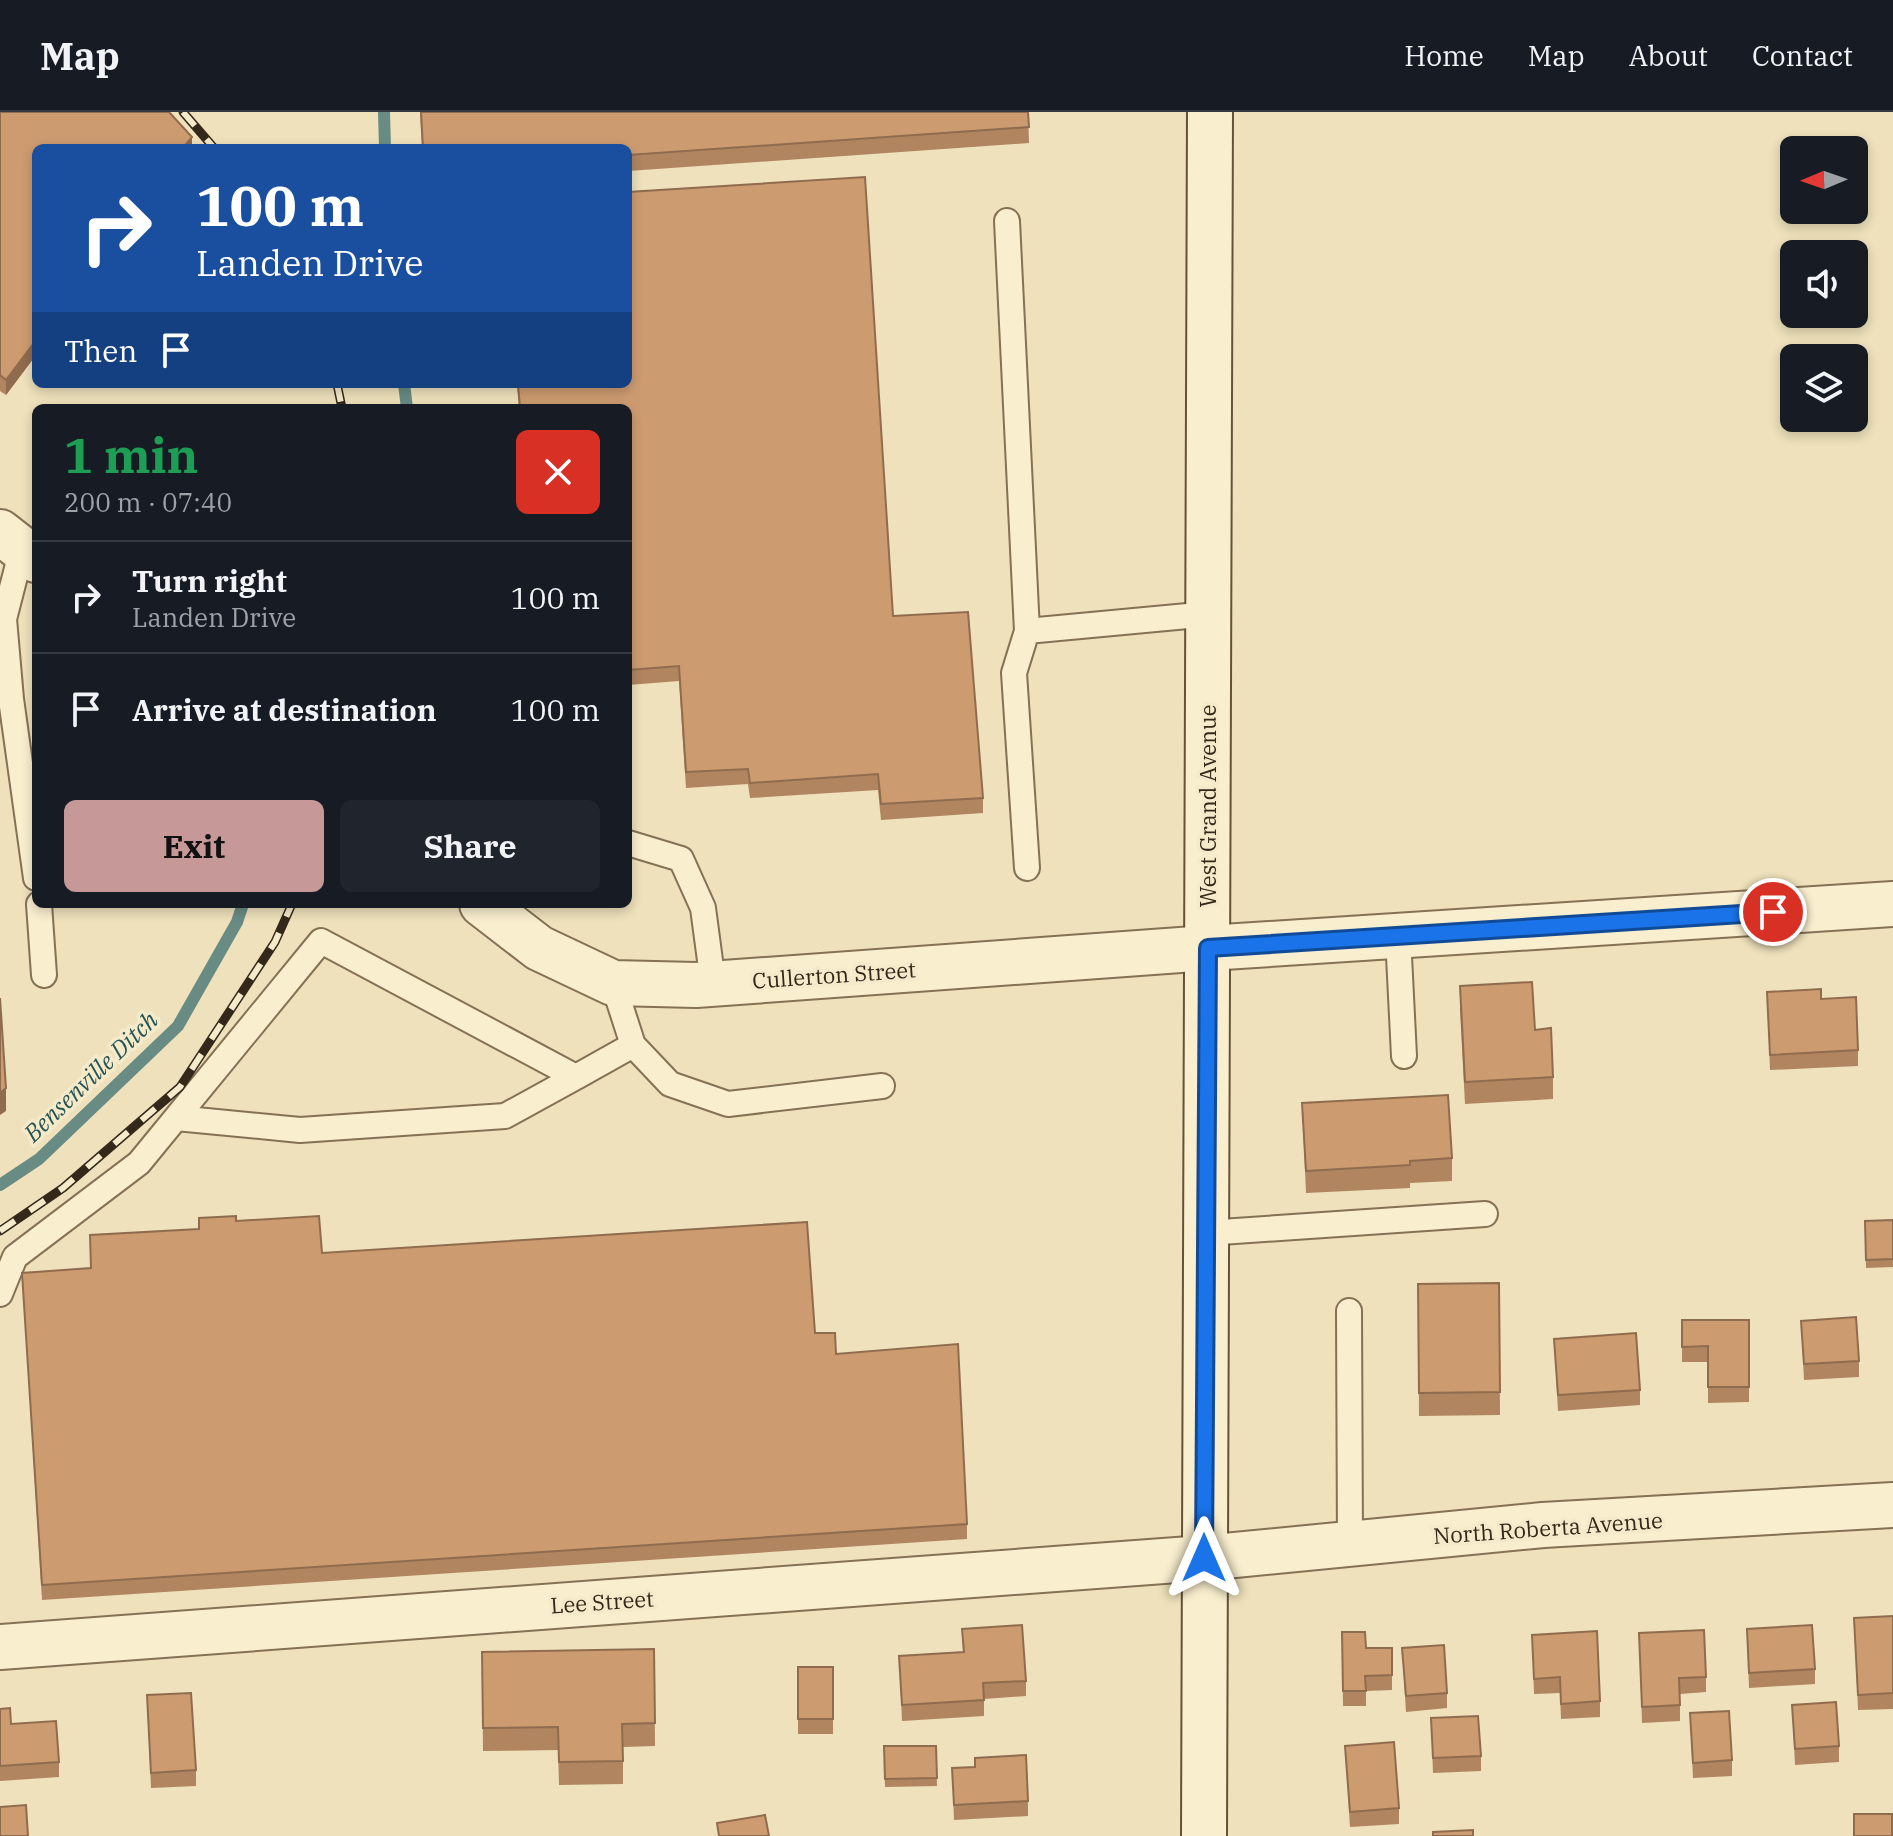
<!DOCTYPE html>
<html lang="en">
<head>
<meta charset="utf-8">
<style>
  :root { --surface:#171b24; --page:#20242c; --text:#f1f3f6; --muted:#9ea1a6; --line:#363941; --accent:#c79898 }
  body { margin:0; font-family:"IBM Plex Serif",serif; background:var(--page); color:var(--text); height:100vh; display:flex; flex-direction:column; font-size:30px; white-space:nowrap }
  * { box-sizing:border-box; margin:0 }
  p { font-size:26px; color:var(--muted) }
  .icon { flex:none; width:44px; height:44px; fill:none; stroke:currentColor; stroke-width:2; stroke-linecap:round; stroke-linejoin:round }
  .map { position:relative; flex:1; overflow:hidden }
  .drawer { position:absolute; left:32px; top:292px; width:600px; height:504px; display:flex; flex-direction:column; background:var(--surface); border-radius:12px; box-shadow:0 4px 12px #0003 }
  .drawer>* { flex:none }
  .top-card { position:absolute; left:32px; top:32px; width:600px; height:244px; border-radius:12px; box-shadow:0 4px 12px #0003; background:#1a4fa0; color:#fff; overflow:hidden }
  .needle { width:52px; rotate:268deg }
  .controls { position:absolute; left:1780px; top:24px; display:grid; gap:16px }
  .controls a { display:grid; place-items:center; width:88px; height:88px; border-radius:12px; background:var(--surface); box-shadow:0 4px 12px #0003; font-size:40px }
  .pin { position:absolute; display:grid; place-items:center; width:68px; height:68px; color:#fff; margin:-34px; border:4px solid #fff; border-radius:50%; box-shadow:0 2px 8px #0007 }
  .me { position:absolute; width:88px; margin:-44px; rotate:0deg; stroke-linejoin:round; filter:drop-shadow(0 0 6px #0008) }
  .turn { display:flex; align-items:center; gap:28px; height:168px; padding:0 32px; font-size:36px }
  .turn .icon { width:104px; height:104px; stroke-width:2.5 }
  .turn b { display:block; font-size:56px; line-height:68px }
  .then { display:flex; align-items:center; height:76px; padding:0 32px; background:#0003; gap:16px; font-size:30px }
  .round { display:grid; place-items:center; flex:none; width:84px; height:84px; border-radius:12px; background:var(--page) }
  .headline { display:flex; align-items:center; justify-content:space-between; height:136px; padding:0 32px }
  h1 { font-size:48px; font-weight:700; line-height:60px; color:#1e9e55 }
  .primary-button { display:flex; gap:16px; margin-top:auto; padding:16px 32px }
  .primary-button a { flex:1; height:92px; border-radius:12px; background:var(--accent); color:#111; font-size:32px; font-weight:700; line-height:92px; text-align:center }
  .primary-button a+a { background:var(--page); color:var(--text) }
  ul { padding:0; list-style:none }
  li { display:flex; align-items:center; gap:24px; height:112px; padding:0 32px; border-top:2px solid var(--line) }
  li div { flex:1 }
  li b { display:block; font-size:30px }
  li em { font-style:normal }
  header { display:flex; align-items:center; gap:48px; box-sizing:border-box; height:112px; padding:0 40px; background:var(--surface); border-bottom:2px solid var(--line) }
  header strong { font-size:38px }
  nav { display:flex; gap:44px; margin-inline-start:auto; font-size:28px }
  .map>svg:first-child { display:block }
</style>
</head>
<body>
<header>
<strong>Map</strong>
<nav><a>Home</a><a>Map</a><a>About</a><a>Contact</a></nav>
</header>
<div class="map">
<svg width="1893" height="1724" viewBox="0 0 1893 1724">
  <rect width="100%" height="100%" fill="#eee1bb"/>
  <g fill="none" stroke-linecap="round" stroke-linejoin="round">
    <path stroke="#688c84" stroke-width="12" d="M384,0L385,36
      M404,272L407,296
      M0,1073L39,1047L178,914L237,810L243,792"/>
    <g stroke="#857155" stroke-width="28">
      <path id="service" d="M1007,109L1027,519
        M22,437L4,507L11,587L36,766
        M628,731L681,747L703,796L713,871
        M1027,756L1014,561L1027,519L1209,502
        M39,792L44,863
        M1398,824L1404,944
        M633,933L670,972L728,992L882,974
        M176,1006L300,1018L505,1004L576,965
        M1206,1121L1485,1102
        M0,1182L15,1145L139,1051L321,829L576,965L633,933L613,871
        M1349,1199L1350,1432"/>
    </g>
    <g stroke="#857155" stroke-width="48">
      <path id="minor" d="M0,420L36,448
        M482,792L539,836L613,871L696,873L1208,836L1893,792
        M0,1535L1204,1446L1543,1413L1893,1393"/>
    </g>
    <g stroke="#665239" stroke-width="48">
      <path id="secondary" d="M1204,1724L1210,0"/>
    </g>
    <use href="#service" stroke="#f9eece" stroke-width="24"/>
    <use href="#minor" stroke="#f9eece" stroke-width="44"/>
    <use href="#secondary" stroke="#f9eece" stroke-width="44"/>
    <g stroke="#34281a" stroke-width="9">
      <path id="rail" d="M183,0L214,36
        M337,272L342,296
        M0,1119L63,1076L180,975L275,830L292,792"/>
    </g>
    <use href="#rail" stroke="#f5ebcb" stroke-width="6" stroke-dasharray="18" stroke-linecap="butt"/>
  </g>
  <path fill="#b08560" d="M0,0L192,36H36V243L6,283L0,279Z
    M420,0H1028L1029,31L628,59V36H422Z
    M517,272H628L893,504L983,686V701L881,708L878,678L750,686L748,672L686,676L679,569L628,573V296H519Z
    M1460,874L1535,918L1553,965V987L1465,992L1460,897Z
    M1767,880L1821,887L1858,938V954L1770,958Z
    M1302,991L1452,1046V1069L1410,1071V1076L1306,1081Z
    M1893,1108V1155L1866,1156L1865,1109Z
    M236,1109L322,1141L815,1221L836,1242L967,1412V1427L42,1488L22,1161L91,1156L90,1123L199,1117Z
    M1499,1171L1500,1303L1419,1304L1418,1172Z
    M1682,1208H1749V1290L1708,1291V1250H1682Z
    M1801,1209L1859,1249V1265L1804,1268Z
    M1554,1227L1640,1278V1293L1558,1299Z
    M1893,1504V1597L1858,1598L1854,1506Z
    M962,1517L1026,1569V1584L984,1587V1604L902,1609L899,1544L963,1540Z
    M1747,1517L1815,1557V1572L1749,1576Z
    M1342,1520L1366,1536H1392V1578L1366,1579V1594H1343Z
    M1639,1521L1706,1565V1580L1680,1582V1609L1642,1611Z
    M1532,1523L1600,1589V1605L1561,1607L1560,1581L1534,1582Z
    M1402,1536L1447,1581V1596L1406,1600Z
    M654,1537L655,1634L623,1635V1672L559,1673L558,1638L483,1639L482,1540Z
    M798,1555H833V1622H798Z
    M147,1583L196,1658V1674L151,1676Z
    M1792,1593L1839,1634V1650L1795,1653Z
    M0,1597L11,1612L59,1650V1665L0,1669Z
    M1690,1601L1732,1648V1664L1693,1666Z
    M1431,1606L1481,1644V1659L1433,1661Z
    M884,1634H936L937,1674L885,1675Z
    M1345,1634L1399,1696V1712L1350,1715Z
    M952,1656L1028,1689V1704L954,1708Z"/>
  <path fill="#906c4e" d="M192,25V36H183Z
    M36,228V243L6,283V268Z
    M6,976V999L0,1003V981Z"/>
  <path fill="#cd9b70" stroke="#906c4e" stroke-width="2" d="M0,0H169L192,25L183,36H36V228L6,268L0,263Z
    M421,0H1028L1029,15L628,43V36H423Z
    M865,65L893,504L968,500L983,686L881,692L878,662L750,671L748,657L686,660L679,554L628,558V296H520L518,272H628V80Z
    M1532,870L1535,918L1551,916L1553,965L1465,970L1460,874Z
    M1821,877V887L1856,885L1858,938L1770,943L1767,880Z
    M0,886L6,976L0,981Z
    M1448,983L1452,1046L1410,1049V1053L1306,1059L1302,991Z
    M236,1104V1109L319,1104L322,1141L807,1110L815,1221H835L836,1242L958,1232L967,1412L42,1473L22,1161L91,1156L90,1123L199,1117V1106Z
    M1893,1108V1147L1866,1148L1865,1109Z
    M1499,1171L1500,1280L1419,1281L1418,1172Z
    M1856,1205L1859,1249L1804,1252L1801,1209Z
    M1682,1208H1749V1275H1708V1234L1682,1235Z
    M1636,1221L1640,1278L1558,1283L1554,1227Z
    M1893,1504V1581L1858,1583L1854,1506Z
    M1022,1513L1026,1569L983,1571L984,1588L902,1593L899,1544L964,1540L962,1517Z
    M1812,1513L1815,1557L1749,1561L1747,1517Z
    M1704,1518L1706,1565L1679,1566L1680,1593L1642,1595L1639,1521Z
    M1597,1519L1600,1589L1561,1592L1560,1565L1534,1567L1532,1523Z
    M1342,1520H1365L1366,1536H1392V1563L1365,1564L1366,1579H1343Z
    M1444,1533L1447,1581L1406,1584L1402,1536Z
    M654,1537L655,1611L622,1612L623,1649L559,1650L558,1615L483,1616L482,1540Z
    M798,1555H833V1607H798Z
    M191,1581L196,1658L151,1661L147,1583Z
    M1836,1590L1839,1634L1795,1637L1792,1593Z
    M10,1596L11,1612L56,1609L59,1650L0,1654V1597Z
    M1729,1599L1732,1648L1693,1651L1690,1601Z
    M1478,1604L1481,1644L1433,1646L1431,1606Z
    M1394,1630L1399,1696L1350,1700L1345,1634Z
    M884,1634H936L937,1666L885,1667Z
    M1026,1643L1028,1689L954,1693L952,1656L975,1655V1646Z
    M26,1693L28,1724H0V1695Z
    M1854,1702H1892V1724H1854Z
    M765,1703L769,1724H719L717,1711Z
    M1473,1718V1724H1433V1720Z"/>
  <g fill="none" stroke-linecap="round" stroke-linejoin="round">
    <g stroke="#114b97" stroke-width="20">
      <path id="route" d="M1204,1446L1208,836L1773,800"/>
    </g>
    <use href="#route" stroke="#1a73e8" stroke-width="14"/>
  </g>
  <g text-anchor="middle" stroke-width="7" stroke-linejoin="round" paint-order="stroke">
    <g font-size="22" fill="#34281a" stroke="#f5ebcb">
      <text transform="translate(1208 694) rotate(-90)" y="8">West Grand Avenue</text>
      <text transform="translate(834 863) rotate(-4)" y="8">Cullerton Street</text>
      <text transform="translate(1548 1416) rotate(-4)" y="8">North Roberta Avenue</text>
      <text transform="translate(602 1490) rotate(-4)" y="8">Lee Street</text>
    </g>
    <g font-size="24" font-style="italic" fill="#295453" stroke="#f5ebcb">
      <text transform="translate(91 965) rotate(-44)" y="8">Bensenville Ditch</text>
    </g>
  </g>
</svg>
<div class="controls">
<a><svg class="needle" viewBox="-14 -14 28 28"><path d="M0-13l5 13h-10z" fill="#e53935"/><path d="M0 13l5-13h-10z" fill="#9ea1a6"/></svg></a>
<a><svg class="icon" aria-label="sound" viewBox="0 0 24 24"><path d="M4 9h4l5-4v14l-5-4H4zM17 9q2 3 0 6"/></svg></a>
<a><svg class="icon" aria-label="layers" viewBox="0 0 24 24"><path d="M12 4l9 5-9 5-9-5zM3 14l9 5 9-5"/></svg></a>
</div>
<div class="pin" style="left:1773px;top:800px;background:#d93025"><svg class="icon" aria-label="arrive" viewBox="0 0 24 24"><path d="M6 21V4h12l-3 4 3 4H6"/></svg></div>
<svg class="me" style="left:1204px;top:1446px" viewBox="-20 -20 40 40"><path d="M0-17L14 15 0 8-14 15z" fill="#1a73e8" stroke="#fff" stroke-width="4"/></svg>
<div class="top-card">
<div class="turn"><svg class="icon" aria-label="right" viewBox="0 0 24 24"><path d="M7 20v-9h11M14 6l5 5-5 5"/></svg><div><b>100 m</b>Landen Drive</div></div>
<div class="then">Then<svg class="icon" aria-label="arrive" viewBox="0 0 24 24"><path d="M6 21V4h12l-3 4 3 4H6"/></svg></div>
</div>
<section class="drawer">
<div class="headline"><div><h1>1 min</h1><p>200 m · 07:40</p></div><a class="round" style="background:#d93025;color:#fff"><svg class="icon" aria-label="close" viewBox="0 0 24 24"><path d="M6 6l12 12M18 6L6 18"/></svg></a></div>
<ul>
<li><svg class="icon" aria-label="right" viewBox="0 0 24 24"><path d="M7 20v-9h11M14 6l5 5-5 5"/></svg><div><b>Turn right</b><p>Landen Drive</p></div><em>100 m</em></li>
<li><svg class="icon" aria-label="arrive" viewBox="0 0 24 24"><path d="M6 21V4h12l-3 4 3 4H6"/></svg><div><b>Arrive at destination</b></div><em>100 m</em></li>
</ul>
<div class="primary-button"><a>Exit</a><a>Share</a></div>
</section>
</div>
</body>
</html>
